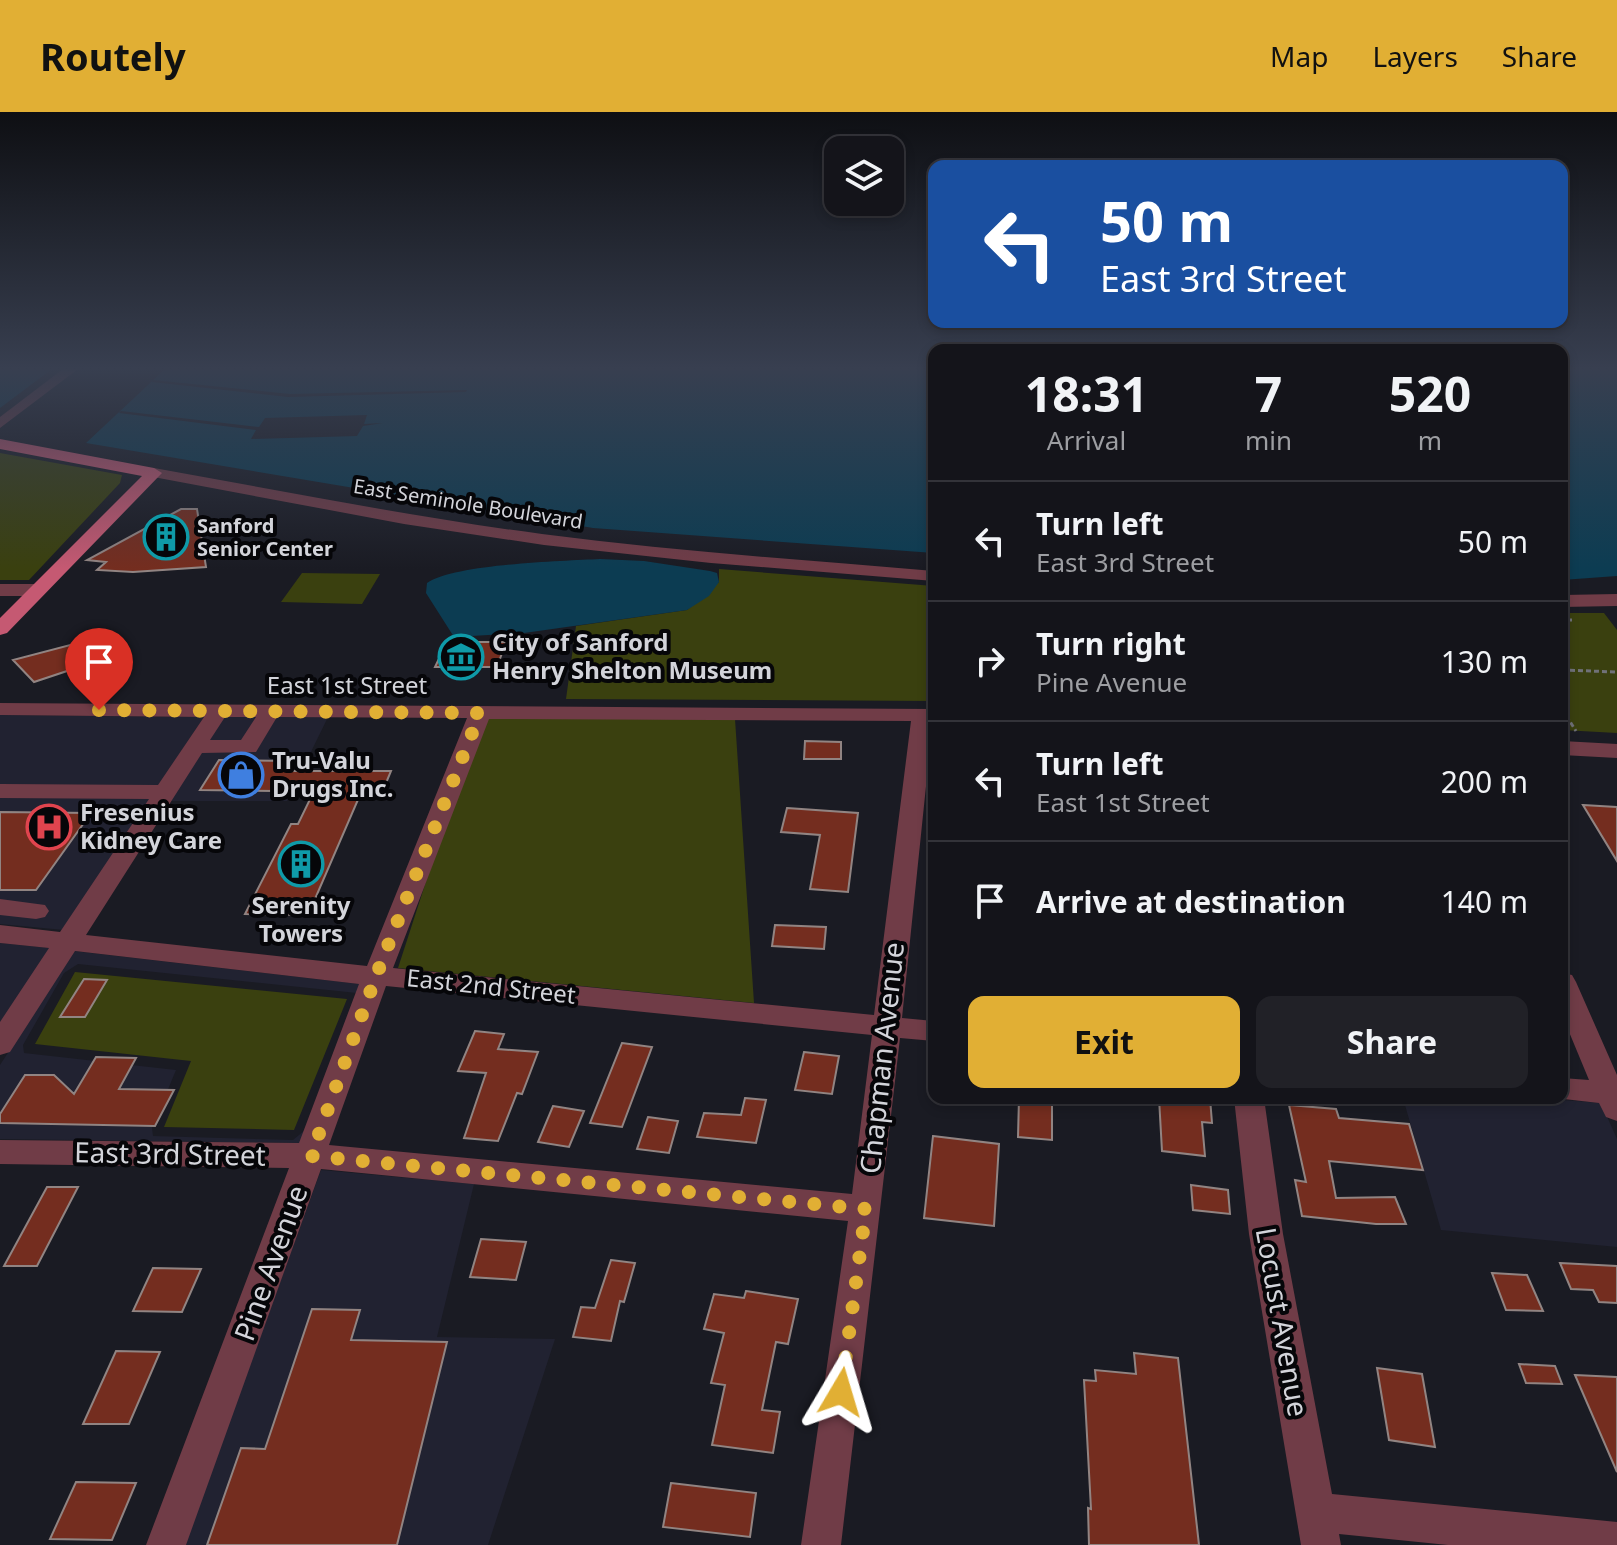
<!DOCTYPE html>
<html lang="en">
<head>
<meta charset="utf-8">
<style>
  :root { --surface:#14141a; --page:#212127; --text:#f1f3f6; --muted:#9d9ea2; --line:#333339; --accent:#e1af34 }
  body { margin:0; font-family:"Noto Sans",sans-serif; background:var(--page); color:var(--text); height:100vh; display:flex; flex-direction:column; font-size:30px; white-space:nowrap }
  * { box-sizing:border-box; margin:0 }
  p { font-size:26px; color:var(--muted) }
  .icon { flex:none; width:44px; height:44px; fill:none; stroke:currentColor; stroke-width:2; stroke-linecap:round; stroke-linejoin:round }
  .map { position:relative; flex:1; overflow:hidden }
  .sheet { position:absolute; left:928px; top:232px; width:640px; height:760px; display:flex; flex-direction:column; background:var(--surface); border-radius:16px; box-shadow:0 4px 12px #0003,0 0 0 2px var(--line) }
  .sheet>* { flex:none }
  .top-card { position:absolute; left:928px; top:48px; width:640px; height:168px; border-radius:16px; box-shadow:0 4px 12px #0003,0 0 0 2px var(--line); background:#1a4fa0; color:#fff; overflow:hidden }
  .controls { position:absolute; left:824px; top:24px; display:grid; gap:16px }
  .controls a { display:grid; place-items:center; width:80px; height:80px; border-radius:16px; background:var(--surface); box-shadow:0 4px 12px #0003,0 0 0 2px var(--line); font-size:40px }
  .pin { position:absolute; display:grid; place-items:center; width:68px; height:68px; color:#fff; margin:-82px -34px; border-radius:50% 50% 50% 0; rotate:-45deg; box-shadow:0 0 8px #0007 }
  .pin .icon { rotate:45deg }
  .me { position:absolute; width:88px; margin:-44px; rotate:7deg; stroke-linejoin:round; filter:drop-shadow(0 0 6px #0008) }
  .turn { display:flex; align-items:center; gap:28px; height:168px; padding:0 40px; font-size:36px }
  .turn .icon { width:104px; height:104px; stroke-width:2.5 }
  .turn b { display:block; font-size:56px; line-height:68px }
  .eta { display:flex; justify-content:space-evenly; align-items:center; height:136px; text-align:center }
  .eta b { font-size:48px; font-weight:700; line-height:56px }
  .cta { display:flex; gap:16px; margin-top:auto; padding:16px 40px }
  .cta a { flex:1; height:92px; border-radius:16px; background:var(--accent); color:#111; font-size:32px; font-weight:700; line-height:92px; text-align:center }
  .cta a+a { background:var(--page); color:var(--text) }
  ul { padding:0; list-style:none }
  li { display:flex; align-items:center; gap:24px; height:120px; padding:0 40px; border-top:2px solid var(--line) }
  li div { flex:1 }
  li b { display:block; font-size:30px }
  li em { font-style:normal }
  header { display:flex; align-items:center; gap:48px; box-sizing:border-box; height:112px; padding:0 40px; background:var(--accent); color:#111 }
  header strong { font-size:38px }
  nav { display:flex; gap:44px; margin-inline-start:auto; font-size:28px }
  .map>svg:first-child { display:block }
</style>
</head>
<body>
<header>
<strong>Routely</strong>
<nav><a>Map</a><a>Layers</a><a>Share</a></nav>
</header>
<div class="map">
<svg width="1617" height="1433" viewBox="0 0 1617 1433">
  <rect width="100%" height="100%" fill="#1a1b23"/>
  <path fill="#212231" d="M0,603L204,605L64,818L0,812Z
    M224,605H328L287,689H170Z
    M0,831L51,836L0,913Z
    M74,839L360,872L357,881L78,852L64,861L23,933L24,941L176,958L152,1016L153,1024L293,1028L305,1018L302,1031L0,1027V953Z
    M1403,986H1537L1601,991L1617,1027V1135L1441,1118Z
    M321,1058L474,1072L437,1225L555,1227L488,1433H184Z"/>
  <path fill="#3a400f" d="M0,341L122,363L120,371L29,468H0Z
    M719,457L934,474V589L566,587L576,514L687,498L719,470Z
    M302,461L380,462L362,492L281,490Z
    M1562,501H1604L1617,518V621L1562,618Z
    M487,607H735L754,891L398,856L433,748Z
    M75,860L347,887L294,1018L164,1015L191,949L35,932Z"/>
  <path fill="#0c3c52" d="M0,257H52L0,296Z
    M165,257H934V441L593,416L86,331Z
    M1562,257H1617V464L1562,468Z
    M600,447L644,449L710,459L717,461L719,470L709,484L687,498L524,521L454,525L426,481L427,471C455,452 562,449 600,447Z"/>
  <path fill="#1a1b23" d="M153,268L290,282L467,278L466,280L288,285L152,270Z
    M121,299L259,315L265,306L367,303L364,312L383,311L363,314L357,324L251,327L256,318L119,301Z"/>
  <path fill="#742d1f" stroke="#918482" stroke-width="2" d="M181,397H197L206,455L133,460L97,458L106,450L87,448Z
    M93,527L112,544L34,570L13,548Z
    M447,530H506L497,555H435Z
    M805,629L841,630V647H804Z
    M219,648L291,649L286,659H391L384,676H363L315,787H308L301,803L245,802L291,712H298L316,675H277L274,679L200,678Z
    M1583,693L1617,695V749Z
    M787,696L858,701L848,780L810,777L820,723L781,720Z
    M0,700L91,701L36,778H0Z
    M775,813L826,815L824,837L772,834Z
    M84,867L107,868L85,905H60Z
    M475,919L504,922L498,937L538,940L522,982L517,981L498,1029L464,1026L486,961L458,959Z
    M622,931L652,935L622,1015L590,1011Z
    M804,940L839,944L832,982L795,978Z
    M96,945L136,946L119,977L174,978L155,1014L0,1011V1002L25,963H54L74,982Z
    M745,986L766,988L756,1031L697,1025L704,1001L741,1003Z
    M1019,986H1052V1028L1018,1025Z
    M1159,986H1210L1212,1011L1202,1010L1205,1044L1162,1039Z
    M1289,993L1336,997L1339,1006L1409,1012L1423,1058L1329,1049L1336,1086L1395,1085L1406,1112H1376L1302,1104L1295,1068L1306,1070Z
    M553,994L584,999L569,1035L538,1030Z
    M648,1005L678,1009L669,1041L637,1037Z
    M933,1024L999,1032L994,1114L924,1106Z
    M1191,1073L1228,1078L1230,1102L1193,1098Z
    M47,1075H78L37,1154H4Z
    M481,1127L526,1130L516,1168L470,1165Z
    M611,1148L635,1151L624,1190L620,1189L611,1229L573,1225L581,1195L595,1196Z
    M1560,1151L1617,1154V1191L1599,1190L1593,1178L1571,1177Z
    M153,1156L201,1157L182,1200L133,1199Z
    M1492,1161L1527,1163L1543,1199L1506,1198Z
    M746,1179L798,1187L788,1232L776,1230L762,1298L780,1300L773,1341L712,1333L725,1273L711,1271L724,1221L704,1217L714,1182L744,1186Z
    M312,1197L360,1198L351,1228L447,1230L397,1433H207L241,1336L265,1337Z
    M116,1239L160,1240L129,1312H83Z
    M1134,1241L1178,1246L1199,1433H1089L1088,1396L1091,1397L1084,1268L1096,1269L1095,1258L1136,1262Z
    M1519,1252L1555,1254L1562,1272L1526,1271Z
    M1377,1256L1422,1262L1435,1335L1389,1328Z
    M1575,1263L1617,1265V1360Z
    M76,1370L136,1371L112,1428L50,1427Z
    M671,1371L756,1381L750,1425L663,1415Z"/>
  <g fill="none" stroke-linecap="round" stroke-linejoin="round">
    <path stroke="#707178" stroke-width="3" stroke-dasharray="5 3" stroke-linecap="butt" d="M1562,508H1572
      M1562,558L1617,560
      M1562,597L1576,619"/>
    <path fill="#703c47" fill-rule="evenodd" d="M63,257H78L0,316V305Z
      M154,356C283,379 412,405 542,422C672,439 803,448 934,459V469L711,451L544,433L404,412L148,364V358Z
      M0,472H38L47,478L38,484H0Z
      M1617,482V494L1562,495V483Z
      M0,591L934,597L902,906L934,909V929L900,926L841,1433H801L848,1109L321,1057L186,1433H146L289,1056L0,1052V1028L299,1031L359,872L75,839L10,940L0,943V910L49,836L0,831V813L60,820L149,687L0,686V672L158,673L204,605L0,603ZM225,605H256L241,628H210ZM277,605L467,606L367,854L86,823L202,641L256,640ZM489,607L911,609L874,903L393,856ZM386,874L872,923L852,1082L329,1033Z
      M1562,629L1617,632V646L1562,643Z
      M0,787L45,793L49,799L45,805L36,807L0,803Z
      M1562,861L1572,863L1576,870L1617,963V1009L1606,1005L1599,991L1555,986H1562V966L1589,968L1562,903Z
      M1234,986H1264L1283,1122L1332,1382L1617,1410V1433H1448L1339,1422L1341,1433H1301L1249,1122Z"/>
    <path fill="#c55972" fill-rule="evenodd" d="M0,327L154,356L162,361L7,521L0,523V506L142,364L0,337Z"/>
  </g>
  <linearGradient id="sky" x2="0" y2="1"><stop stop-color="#0e0f13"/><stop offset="0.56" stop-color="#383f50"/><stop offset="1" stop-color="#383f50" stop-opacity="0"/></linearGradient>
  <rect width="1617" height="457" fill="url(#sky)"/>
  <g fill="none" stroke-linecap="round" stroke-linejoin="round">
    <path stroke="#e1af34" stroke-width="14" stroke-dasharray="0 25.2" d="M99,598L480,601L376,864L311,1044L866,1097L841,1280"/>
  </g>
  <defs>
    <g id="building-ring" transform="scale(2.3)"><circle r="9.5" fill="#060609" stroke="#0f9aa8" stroke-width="1.5"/><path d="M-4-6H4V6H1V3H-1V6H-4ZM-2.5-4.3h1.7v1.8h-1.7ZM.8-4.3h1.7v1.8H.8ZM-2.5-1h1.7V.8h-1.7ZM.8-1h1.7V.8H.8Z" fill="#0f9aa8"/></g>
    <g id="museum-ring" transform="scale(2.3)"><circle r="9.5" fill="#060609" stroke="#0f9aa8" stroke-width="1.5"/><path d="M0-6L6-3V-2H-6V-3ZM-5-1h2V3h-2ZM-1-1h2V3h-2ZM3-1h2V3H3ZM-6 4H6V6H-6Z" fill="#0f9aa8"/></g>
    <g id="shop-ring" transform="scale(2.3)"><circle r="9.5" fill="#060609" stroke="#3f7fe0" stroke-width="1.5"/><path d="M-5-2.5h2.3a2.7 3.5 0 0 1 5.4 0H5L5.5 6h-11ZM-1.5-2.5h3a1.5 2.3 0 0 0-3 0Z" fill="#3f7fe0"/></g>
    <g id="hospital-ring" transform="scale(2.3)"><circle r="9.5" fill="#060609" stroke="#e0444e" stroke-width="1.5"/><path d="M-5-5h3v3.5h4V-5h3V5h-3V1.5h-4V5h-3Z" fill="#e0444e"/></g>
  </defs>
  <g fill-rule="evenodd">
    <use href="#building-ring" x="166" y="425"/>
    <use href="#museum-ring" x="461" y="545"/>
    <use href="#shop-ring" x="241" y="663"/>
    <use href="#hospital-ring" x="49" y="715"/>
    <use href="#building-ring" x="301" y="752"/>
  </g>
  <g text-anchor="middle" stroke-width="8" stroke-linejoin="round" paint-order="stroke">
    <g font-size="20" fill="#d3d4da" stroke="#060609">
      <text transform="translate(468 392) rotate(9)" y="7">East Seminole Boulevard</text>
    </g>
    <g font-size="20" font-weight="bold" fill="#d3d4da" stroke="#060609" text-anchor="start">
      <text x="197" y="421">Sanford<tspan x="197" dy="23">Senior Center</tspan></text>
    </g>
    <g font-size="24" font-weight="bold" fill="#d3d4da" stroke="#060609" text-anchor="start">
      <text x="492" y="539">City of Sanford<tspan x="492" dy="28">Henry Shelton Museum</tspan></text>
      <text x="272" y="657">Tru-Valu<tspan x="272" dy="28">Drugs Inc.</tspan></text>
      <text x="80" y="709">Fresenius<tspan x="80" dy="28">Kidney Care</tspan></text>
      <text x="301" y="802" text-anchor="middle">Serenity<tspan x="301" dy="28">Towers</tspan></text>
    </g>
    <g font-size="24" fill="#d3d4da" stroke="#060609">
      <text x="347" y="582">East 1st Street</text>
      <text transform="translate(491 875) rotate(6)" y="8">East 2nd Street</text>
    </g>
    <g font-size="28" fill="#d3d4da" stroke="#060609">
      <text transform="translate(882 946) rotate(-84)" y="10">Chapman Avenue</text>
      <text transform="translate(170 1042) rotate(1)" y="10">East 3rd Street</text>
      <text transform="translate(271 1151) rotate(-70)" y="10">Pine Avenue</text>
      <text transform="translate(1282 1210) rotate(80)" y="10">Locust Avenue</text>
    </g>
  </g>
</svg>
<div class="controls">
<a><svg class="icon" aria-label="layers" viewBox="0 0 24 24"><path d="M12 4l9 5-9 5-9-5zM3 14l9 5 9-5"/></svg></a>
</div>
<div class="pin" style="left:99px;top:598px;background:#d93025"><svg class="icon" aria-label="arrive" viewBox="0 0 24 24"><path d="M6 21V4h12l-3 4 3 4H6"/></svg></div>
<svg class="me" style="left:841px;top:1280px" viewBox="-20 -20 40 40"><path d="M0-17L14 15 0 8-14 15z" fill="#e1af34" stroke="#fff" stroke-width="4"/></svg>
<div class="top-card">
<div class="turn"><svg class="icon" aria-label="left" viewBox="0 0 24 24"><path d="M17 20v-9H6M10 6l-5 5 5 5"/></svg><div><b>50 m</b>East 3rd Street</div></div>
</div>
<section class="sheet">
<div class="eta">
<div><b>18:31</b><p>Arrival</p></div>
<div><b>7</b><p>min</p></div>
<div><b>520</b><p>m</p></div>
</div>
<ul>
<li><svg class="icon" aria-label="left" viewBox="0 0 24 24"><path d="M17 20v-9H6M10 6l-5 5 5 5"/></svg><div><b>Turn left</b><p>East 3rd Street</p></div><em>50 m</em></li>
<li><svg class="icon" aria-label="right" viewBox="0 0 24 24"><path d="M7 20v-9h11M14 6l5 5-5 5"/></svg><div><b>Turn right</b><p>Pine Avenue</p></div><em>130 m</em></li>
<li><svg class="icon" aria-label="left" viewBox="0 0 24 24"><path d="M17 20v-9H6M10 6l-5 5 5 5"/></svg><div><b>Turn left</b><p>East 1st Street</p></div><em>200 m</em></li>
<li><svg class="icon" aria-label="arrive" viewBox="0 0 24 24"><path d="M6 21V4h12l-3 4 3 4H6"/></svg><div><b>Arrive at destination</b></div><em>140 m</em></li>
</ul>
<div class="cta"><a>Exit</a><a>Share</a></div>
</section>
</div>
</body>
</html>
